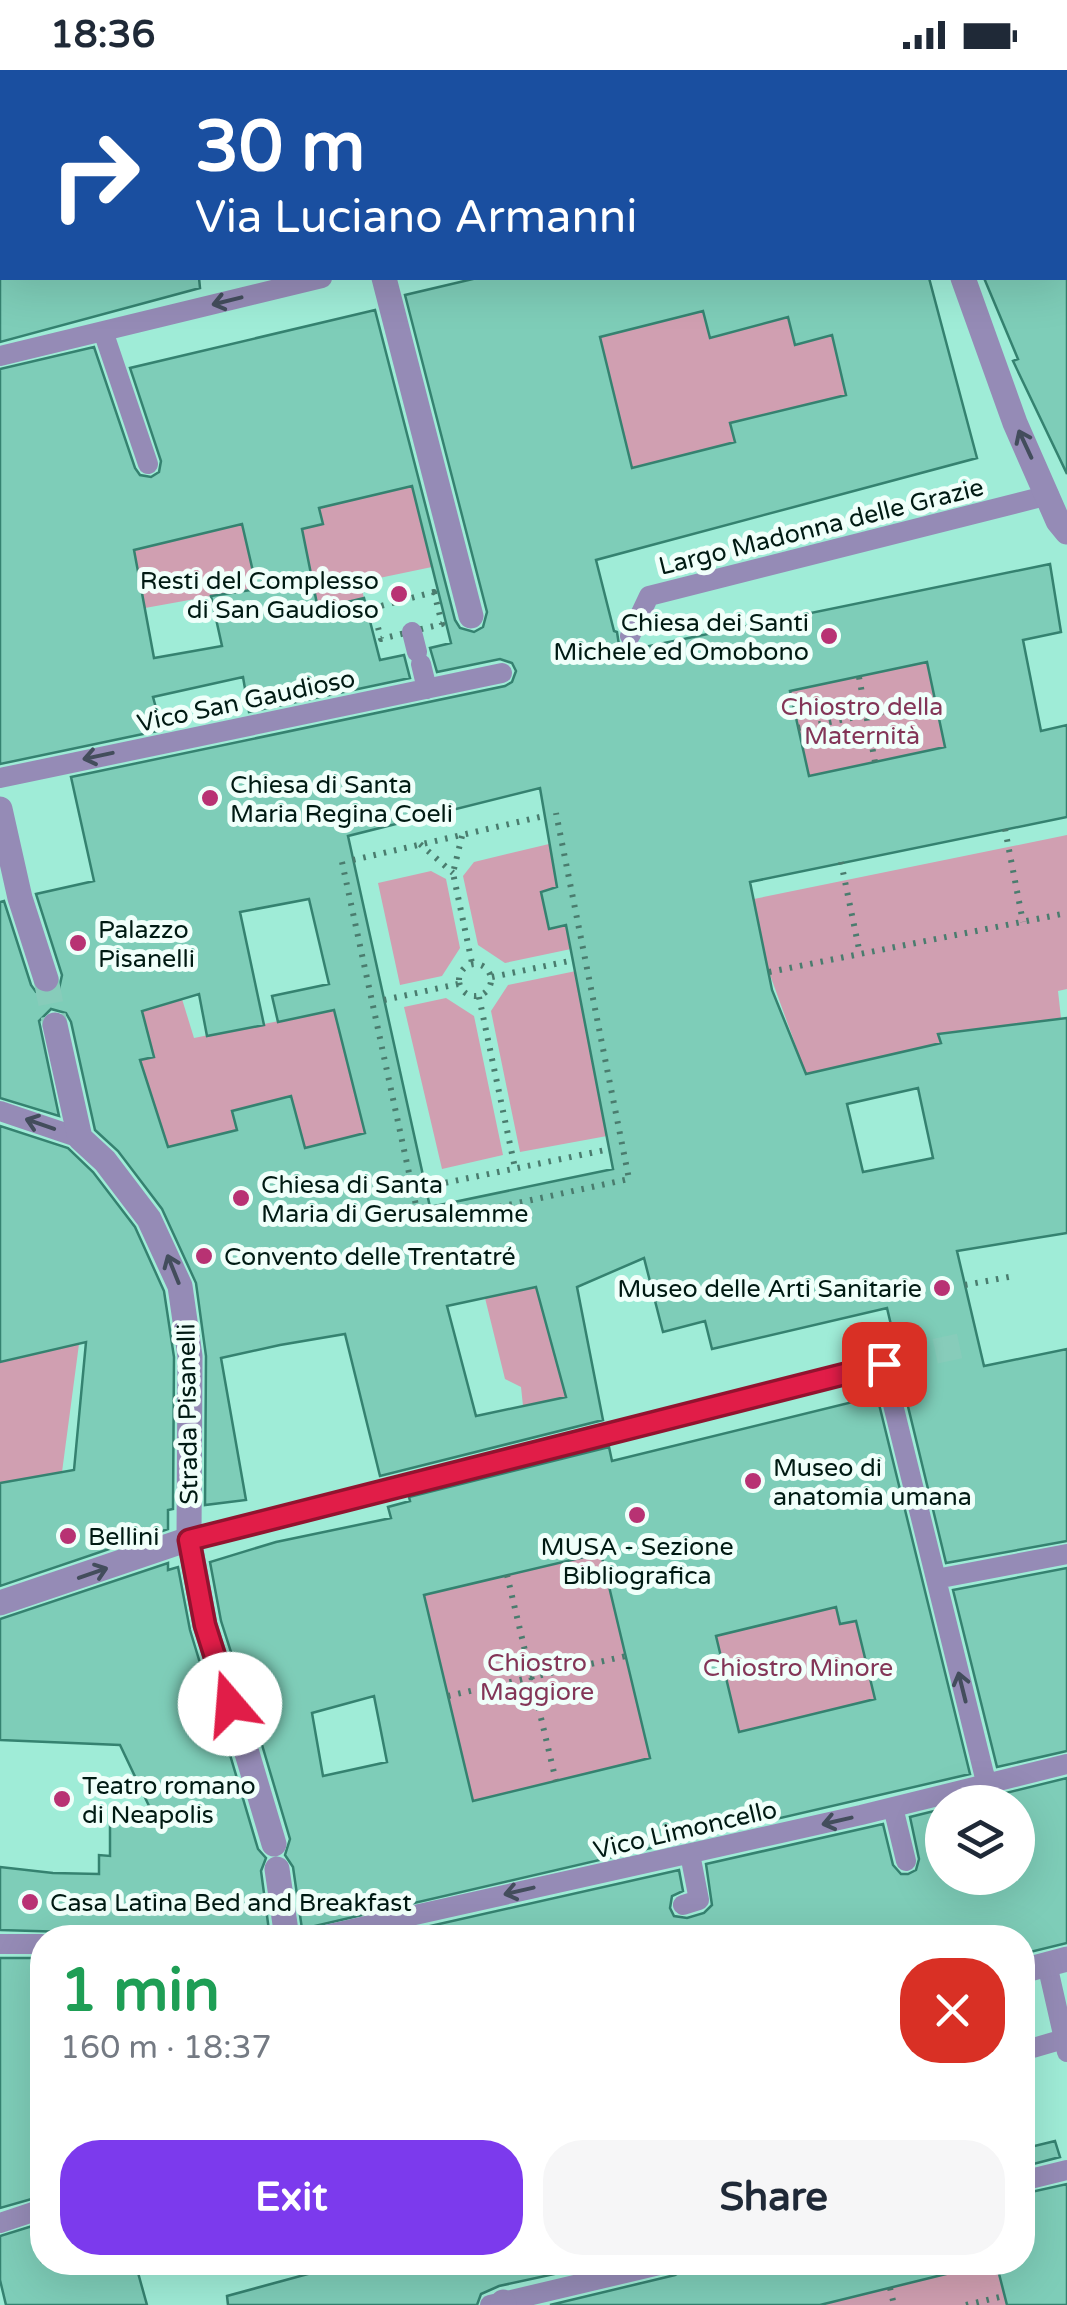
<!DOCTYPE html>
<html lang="en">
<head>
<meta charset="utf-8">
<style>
  :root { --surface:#fff; --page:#f6f6f7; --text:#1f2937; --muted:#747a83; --accent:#7c3aed }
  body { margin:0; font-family:"Varela Round",sans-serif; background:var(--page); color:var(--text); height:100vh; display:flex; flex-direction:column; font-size:38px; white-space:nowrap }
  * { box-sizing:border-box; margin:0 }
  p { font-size:32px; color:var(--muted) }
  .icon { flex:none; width:55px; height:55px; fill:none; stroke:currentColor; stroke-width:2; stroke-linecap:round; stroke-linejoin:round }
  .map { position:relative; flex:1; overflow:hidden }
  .drawer { position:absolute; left:30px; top:1855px; width:1005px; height:350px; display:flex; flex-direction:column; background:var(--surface); border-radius:40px; box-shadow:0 10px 40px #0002 }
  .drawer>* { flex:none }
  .top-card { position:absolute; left:0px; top:0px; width:1068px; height:210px; box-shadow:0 10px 40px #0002; background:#1a4fa0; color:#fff; overflow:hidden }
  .buttons { position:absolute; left:925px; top:1715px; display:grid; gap:20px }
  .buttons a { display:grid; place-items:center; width:110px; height:110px; border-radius:50%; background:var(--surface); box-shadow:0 10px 40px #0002; font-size:50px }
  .pin { position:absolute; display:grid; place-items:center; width:85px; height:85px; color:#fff; margin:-42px; border-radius:20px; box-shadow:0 5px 15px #0006 }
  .me { position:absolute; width:110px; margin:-55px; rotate:342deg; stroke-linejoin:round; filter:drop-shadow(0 0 8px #0008) }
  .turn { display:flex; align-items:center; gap:35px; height:210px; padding:0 30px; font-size:45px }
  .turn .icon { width:130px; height:130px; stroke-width:2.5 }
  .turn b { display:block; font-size:70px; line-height:85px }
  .round { display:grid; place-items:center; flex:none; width:105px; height:105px; border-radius:40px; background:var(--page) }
  .head { display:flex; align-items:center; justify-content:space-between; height:170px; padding:0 30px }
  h1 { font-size:60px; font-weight:700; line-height:75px; color:#1e9e55 }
  .action { display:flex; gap:20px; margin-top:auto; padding:20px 30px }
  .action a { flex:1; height:115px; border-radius:40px; background:var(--accent); color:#fff; font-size:40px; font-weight:700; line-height:115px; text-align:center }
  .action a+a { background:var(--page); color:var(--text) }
  .status { display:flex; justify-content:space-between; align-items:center; height:70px; padding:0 50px; background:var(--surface); direction:ltr }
  .status svg { height:28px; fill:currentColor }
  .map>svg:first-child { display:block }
</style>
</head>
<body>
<div class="status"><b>18:36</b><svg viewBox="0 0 49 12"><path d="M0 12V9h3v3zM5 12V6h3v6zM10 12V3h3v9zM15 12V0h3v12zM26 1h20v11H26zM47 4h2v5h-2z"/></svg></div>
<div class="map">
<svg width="1067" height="2235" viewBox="0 0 1067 2235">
  <rect width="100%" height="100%" fill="#9fecd7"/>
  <path fill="#8be2ca" d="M61,0H715L62,2Z"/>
  <path fill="#d09fb1" d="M677,208H694L710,268L788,247L795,274L832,265L846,325L731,353L735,372L576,412L623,360L600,267L681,225Z
    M412,416L432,497L360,512L364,528L318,539L311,508L145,538L132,476L171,471L242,454L247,472L323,454L319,438Z
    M927,592L945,677L809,706L790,621Z
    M1067,765V919L1058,921L1061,948L939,964L941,973L806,1004L769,902L759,859L749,830Z
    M549,774L557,817L541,822L549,858L567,855L571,879L505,893L478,875L463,806L474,792Z
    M431,801L446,809L460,878L442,906L400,915L378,813Z
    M576,901L607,1066L520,1082L491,941L508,915Z
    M446,928L474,946L503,1085L442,1099L404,937Z
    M182,929L194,968L334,940L365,1063L305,1078L291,1026L233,1041L237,1060L168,1077L140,990L154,986L142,941Z
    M536,1217L572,1351L523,1336L521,1317L505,1309L485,1228Z
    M79,1274L62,1402L0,1413V1283Z
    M601,1483L650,1689L473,1731L424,1525Z
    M836,1537L856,1551L875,1629L739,1662L716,1566Z
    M996,2192L1007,2235H820Z"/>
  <path fill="#7ecdb8" stroke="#358270" stroke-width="2.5" fill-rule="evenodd" d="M0,208H199L200,218L0,272Z
    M477,208H929L977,388L596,490L614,561L617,562L619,575L630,580L1050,494L1061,562L1023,570L1041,661L1067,655V747L750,812L772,920L806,1004L941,973L938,964L1067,948V1163L957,1181L984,1296L1067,1279V1471L946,1493L904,1320L902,1302L909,1298L912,1287L908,1279L896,1276L887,1238L712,1279L705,1251L663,1262L644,1188L577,1217L603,1350L380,1406L345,1264L280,1275L221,1288L246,1430L205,1435L206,1286L196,1213L162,1139L118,1081L95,1060L71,952L66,943L51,939L39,951L59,1046L0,1028V832L4,831L31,915L36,922L50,925L59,919L62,905L36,824L94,811L71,707L505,616L512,612L516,601L512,593L500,589L437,602L430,578L451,573L412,416L319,438L323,454L302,459L318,539L364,528L380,590L404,585L410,608L249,642L243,607L153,627L162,660L0,694V299L94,277L135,398L140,405L151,407L159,402L161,391L130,298L375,240L455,550L460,558L474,562L483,557L487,542L405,225ZM703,241L710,268L788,247L795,275L832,265L846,325L730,353L735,372L632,398L600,267ZM242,454L257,519L211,526L222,576L154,588L134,480ZM927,592L945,677L809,706L790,621ZM540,718L557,817L541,822L549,859L566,855L613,1099L430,1137L348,766ZM309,829L329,914L272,926L278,952L334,940L365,1063L305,1078L291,1026L232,1041L237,1060L168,1077L140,990L154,987L142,941L199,924L207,966L264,955L240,842ZM918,1018L933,1088L863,1102L847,1034ZM536,1217L566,1327L476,1346L447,1236Z
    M984,208H1067V404L1013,291L1018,289Z
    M0,1056L68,1078L93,1102L135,1157L164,1221L174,1287L173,1439L168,1440V1459L0,1516V1413L74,1400L86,1272L0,1292Z
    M877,1326L970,1704L302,1859L293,1797L285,1785L290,1769L257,1658L251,1651L239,1647L246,1638V1629L221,1551L210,1492L276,1472L391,1448L388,1437L410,1431L409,1427L609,1377L612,1391ZM601,1483L650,1688L473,1731L424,1525ZM836,1537L840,1554L856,1551L875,1629L739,1662L716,1566ZM374,1626L387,1692L323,1706L312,1643Z
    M168,1493V1500L178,1497L190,1560L214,1639L220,1647L232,1650L226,1658L225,1668L258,1779L266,1788L261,1801L270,1868L0,1860V1797L53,1803L99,1804V1785L110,1786V1739L150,1738L120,1675L0,1670V1549Z
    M1067,1498V1681L997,1697L953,1520Z
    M1067,1708V1873L1022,1884V1868H377L679,1800L683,1821L672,1826L670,1838L674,1846L687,1848L704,1843L712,1835L706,1794L883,1754L893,1795L901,1804H908L916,1800L919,1789L910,1747L942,1739V1808H1018V1732H969Z
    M0,1888H42V2126L0,2138Z
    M1055,2071L1060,2087L1022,2097V2079Z
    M1067,2114V2235H1007L996,2192H1022V2124Z
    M42,2153V2192H135L147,2235H6L0,2210V2166Z
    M352,2192H610L499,2216L481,2224L477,2235H228L227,2226Z
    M685,2192H949L950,2203L820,2235H550L675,2205L682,2201Z"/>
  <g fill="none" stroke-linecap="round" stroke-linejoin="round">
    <path stroke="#87ccba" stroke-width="25" stroke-dasharray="25 12" stroke-linecap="butt" d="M899,1289L964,1275"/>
    <path stroke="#87ccba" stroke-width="25" stroke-dasharray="25 12" stroke-linecap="butt" d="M46,909L55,955"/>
    <path stroke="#4a7c6e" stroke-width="6" stroke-dasharray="2.5 8" stroke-linecap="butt" d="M447,0L448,2
      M434,522L442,554L381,569L373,538Z
      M859,607L875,692
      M798,658L936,632
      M1005,759L1023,852
      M462,766L453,803L472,893
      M420,774L453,803
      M353,790L544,746
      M342,792L420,1154L629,1109L556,743
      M841,792L860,884
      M459 910a16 16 0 1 1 32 0a16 16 0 1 1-32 0Z
      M769,902L1067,843
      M492,907L574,890
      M479,927L515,1098
      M384,930L458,914
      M425,1117L610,1079
      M965,1215L1014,1206
      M507,1505L556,1711
      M448,1626L626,1586
      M890,2218L894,2235
      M966,2235L1004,2226"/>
    <path stroke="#958bb6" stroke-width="20" d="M724,2L725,0
      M103,261L148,394
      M0,286L322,208
      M412,562L417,582
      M630,566L649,526L1049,425
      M421,594L427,619
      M0,708L502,603
      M0,1041L80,1068
      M883,1294L986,1712
      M189,1469L899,1289
      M936,1509L1067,1484
      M893,1737L906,1791
      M683,1835L699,1830L690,1784
      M312,1868L861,1745L1067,1694
      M0,1874H42
      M1047,1894L1067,1982
      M1033,1978L1064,1969
      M1022,2111L1067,2100
      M0,2153L42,2139
      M490,2235L672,2192"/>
    <path stroke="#958bb6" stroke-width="25" d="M384,208L471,546
      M0,1533L189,1469
      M503,2232L504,2235"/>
    <path stroke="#958bb6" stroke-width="25" d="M963,208L1015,353L1058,451L1067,462
      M0,739L20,828L46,909
      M55,955L80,1068L105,1091L149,1149L180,1216L190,1286L189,1469L205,1555L230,1634
      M241,1663L274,1774
      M277,1799L287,1868
      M1022,1901L1067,1889"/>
  </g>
  <defs><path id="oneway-shaft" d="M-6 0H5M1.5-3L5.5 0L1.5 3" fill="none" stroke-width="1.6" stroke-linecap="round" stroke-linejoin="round" transform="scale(2.5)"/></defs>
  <g stroke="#434d5c">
    <use href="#oneway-shaft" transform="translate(227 231) rotate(166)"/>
    <use href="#oneway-shaft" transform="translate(1025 374) rotate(-115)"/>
    <use href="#oneway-shaft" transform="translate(98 686) rotate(168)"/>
    <use href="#oneway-shaft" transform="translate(40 1054) rotate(-161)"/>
    <use href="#oneway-shaft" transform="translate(173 1199) rotate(-112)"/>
    <use href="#oneway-shaft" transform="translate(93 1503) rotate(-19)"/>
    <use href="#oneway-shaft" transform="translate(962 1617) rotate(-104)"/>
    <use href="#oneway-shaft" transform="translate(837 1751) rotate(167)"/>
    <use href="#oneway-shaft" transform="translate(519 1821) rotate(167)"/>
  </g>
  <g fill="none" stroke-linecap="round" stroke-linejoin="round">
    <g stroke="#92132f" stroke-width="25">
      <path id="route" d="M230,1634L205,1555L189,1470L884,1294"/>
    </g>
    <use href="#route" stroke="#e11d48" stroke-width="18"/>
  </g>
  <g fill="#b83273" stroke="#f0fffa" stroke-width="4">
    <circle cx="399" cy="524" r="10"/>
    <circle cx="829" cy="566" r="10"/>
    <circle cx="210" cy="728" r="10"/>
    <circle cx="78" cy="873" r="10"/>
    <circle cx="241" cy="1128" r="10"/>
    <circle cx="204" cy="1186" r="10"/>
    <circle cx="942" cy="1218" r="10"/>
    <circle cx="753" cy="1411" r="10"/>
    <circle cx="637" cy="1445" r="10"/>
    <circle cx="68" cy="1466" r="10"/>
    <circle cx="62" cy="1729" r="10"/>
    <circle cx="30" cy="1832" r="10"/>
  </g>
  <g text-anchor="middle" stroke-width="10" stroke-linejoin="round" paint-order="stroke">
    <g font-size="25" fill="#001a13" stroke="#f0fffa">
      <text transform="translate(821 456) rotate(-14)" y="9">Largo Madonna delle Grazie</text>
      <text transform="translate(246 630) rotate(-12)" y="9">Vico San Gaudioso</text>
      <text transform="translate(187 1344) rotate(-91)" y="9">Strada Pisanelli</text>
      <text transform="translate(685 1759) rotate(-13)" y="9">Vico Limoncello</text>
    </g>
    <g font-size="25" fill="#001a13" stroke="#f0fffa" text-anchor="start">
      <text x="379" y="519" text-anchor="end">Resti del Complesso<tspan x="379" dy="29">di San Gaudioso</tspan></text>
      <text x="809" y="561" text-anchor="end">Chiesa dei Santi<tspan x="809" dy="29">Michele ed Omobono</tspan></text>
      <text x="230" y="723">Chiesa di Santa<tspan x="230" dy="29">Maria Regina Coeli</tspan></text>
      <text x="98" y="868">Palazzo<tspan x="98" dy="29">Pisanelli</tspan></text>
      <text x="261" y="1123">Chiesa di Santa<tspan x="261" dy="29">Maria di Gerusalemme</tspan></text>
      <text x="224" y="1195">Convento delle Trentatré</text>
      <text x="922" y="1227" text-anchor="end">Museo delle Arti Sanitarie</text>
      <text x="773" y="1406">Museo di<tspan x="773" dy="29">anatomia umana</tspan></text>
      <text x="88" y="1475">Bellini</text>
      <text x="637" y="1485" text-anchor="middle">MUSA - Sezione<tspan x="637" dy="29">Bibliografica</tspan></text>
      <text x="82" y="1724">Teatro romano<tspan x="82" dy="29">di Neapolis</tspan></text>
      <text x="50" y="1841">Casa Latina Bed and Breakfast</text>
    </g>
    <g font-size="25" fill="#833557" stroke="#f0fffa">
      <text x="862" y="645">Chiostro della<tspan x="862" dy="29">Maternità</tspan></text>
      <text x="537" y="1601">Chiostro<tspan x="537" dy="29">Maggiore</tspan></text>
      <text x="798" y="1606">Chiostro Minore</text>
    </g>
  </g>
</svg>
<div class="buttons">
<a><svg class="icon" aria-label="layers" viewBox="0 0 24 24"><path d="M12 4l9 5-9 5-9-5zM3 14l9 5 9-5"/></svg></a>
</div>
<div class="pin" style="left:884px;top:1294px;background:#d93025"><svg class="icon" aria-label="arrive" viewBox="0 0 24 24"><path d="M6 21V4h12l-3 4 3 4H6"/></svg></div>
<svg class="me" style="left:230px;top:1634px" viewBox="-20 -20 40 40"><circle r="19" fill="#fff"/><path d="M0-13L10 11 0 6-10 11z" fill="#e11d48"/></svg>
<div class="top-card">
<div class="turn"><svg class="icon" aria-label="right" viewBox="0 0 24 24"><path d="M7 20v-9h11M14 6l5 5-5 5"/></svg><div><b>30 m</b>Via Luciano Armanni</div></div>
</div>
<section class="drawer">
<div class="head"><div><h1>1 min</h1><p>160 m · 18:37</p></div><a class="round" style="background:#d93025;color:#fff"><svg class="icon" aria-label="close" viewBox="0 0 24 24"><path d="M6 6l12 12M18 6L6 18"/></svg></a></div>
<div class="action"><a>Exit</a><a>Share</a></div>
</section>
</div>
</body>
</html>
